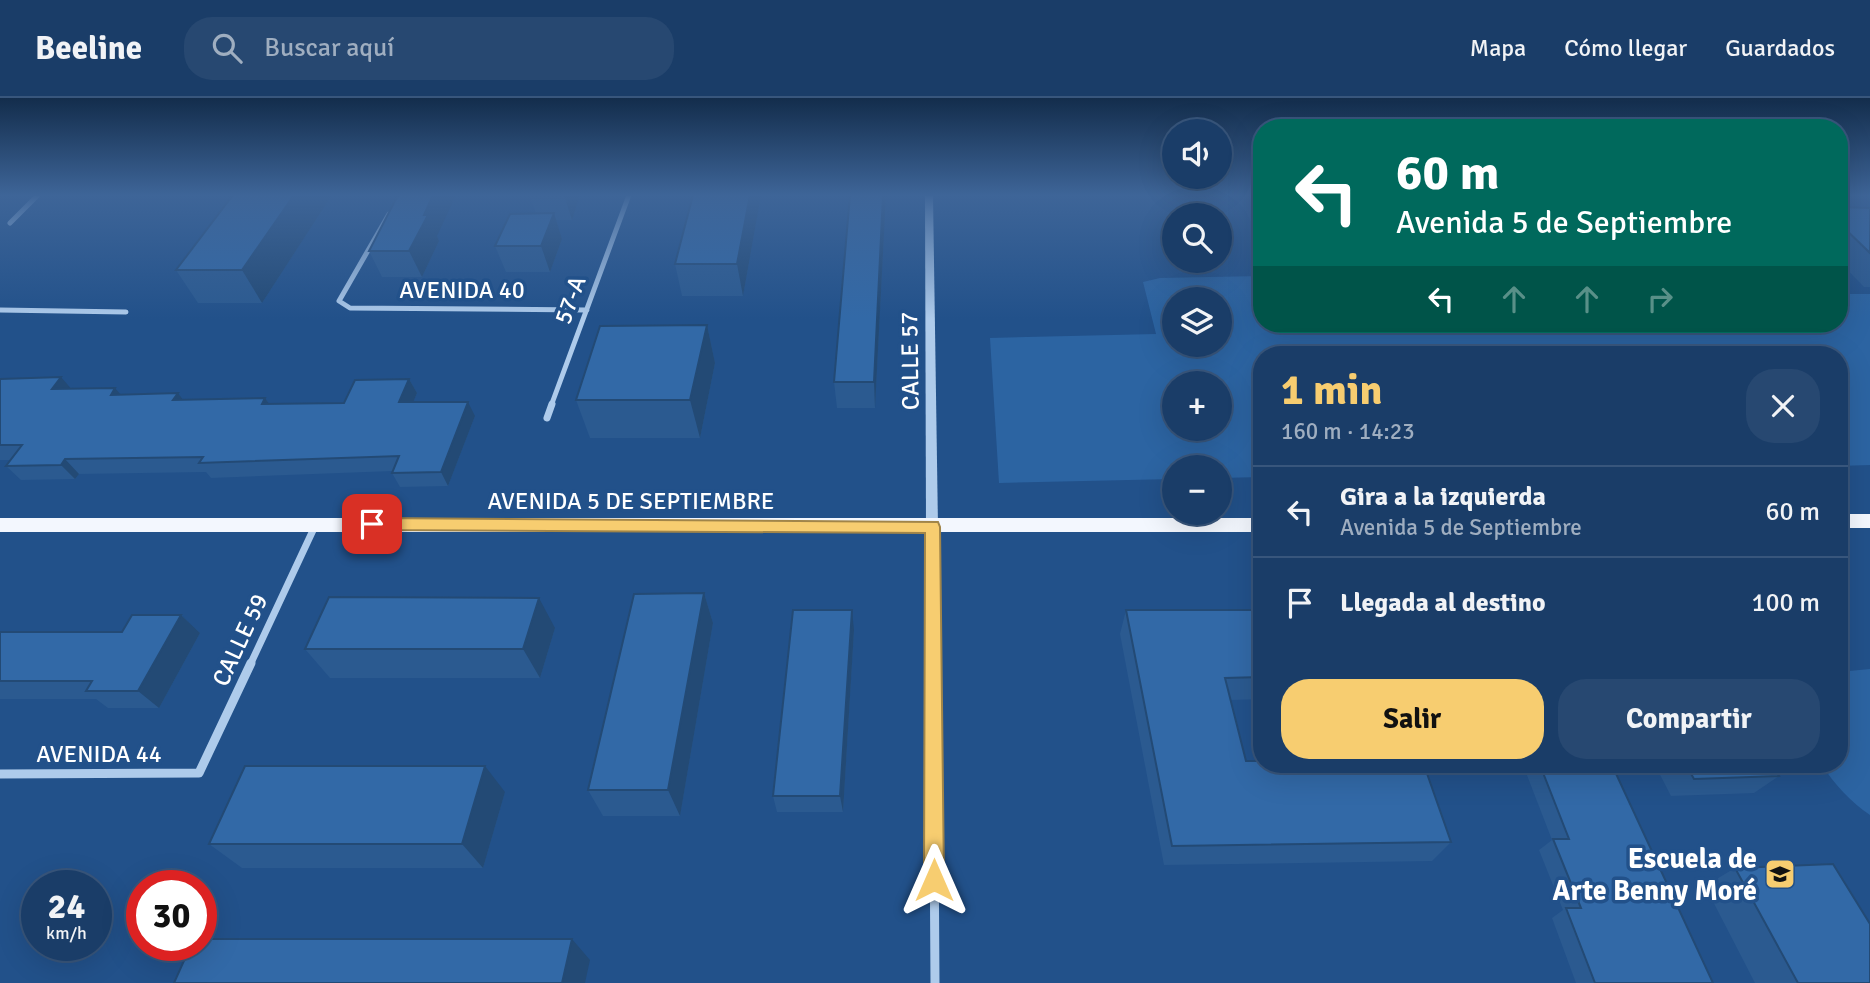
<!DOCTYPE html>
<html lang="es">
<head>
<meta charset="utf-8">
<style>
  :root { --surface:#1a3d68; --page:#274871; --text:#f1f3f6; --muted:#9faec0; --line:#38567c; --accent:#f7cd70 }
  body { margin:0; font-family:Signika,sans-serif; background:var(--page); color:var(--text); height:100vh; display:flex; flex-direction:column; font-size:26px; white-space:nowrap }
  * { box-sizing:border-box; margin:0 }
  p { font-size:23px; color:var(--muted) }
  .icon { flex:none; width:38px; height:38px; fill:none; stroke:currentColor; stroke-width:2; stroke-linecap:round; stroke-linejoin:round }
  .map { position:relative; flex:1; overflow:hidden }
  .sheet { position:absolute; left:1253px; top:248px; width:595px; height:427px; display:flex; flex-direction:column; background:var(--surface); border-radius:28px; box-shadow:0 7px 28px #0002,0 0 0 2px var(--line) }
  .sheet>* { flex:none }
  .hud { position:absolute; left:1253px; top:21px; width:595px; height:214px; border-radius:28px; box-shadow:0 7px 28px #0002,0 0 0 2px var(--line); background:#00695c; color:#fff; overflow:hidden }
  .fabs { position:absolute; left:1162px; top:21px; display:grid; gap:14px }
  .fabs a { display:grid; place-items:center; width:70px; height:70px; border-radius:50%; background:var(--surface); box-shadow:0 7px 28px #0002,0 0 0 2px var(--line); font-size:35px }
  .speed { position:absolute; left:21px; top:772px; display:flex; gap:14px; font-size:35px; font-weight:700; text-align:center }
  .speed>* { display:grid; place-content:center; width:91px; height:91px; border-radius:50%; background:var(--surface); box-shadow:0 7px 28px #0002,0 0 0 2px var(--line); line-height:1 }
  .speed small { font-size:18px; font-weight:400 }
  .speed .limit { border:10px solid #d22; background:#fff; color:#111 }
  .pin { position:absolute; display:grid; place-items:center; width:60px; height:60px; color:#fff; margin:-30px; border-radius:14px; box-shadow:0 4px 10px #0006 }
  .me { position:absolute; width:77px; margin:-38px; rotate:0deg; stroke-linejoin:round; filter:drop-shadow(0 0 5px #0008) }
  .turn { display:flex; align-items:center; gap:24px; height:147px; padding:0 28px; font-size:32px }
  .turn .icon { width:91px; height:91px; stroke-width:2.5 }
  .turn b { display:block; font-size:49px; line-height:60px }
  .lanes { display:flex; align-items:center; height:66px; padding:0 28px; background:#0003; justify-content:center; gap:35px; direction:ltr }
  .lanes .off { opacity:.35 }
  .round { display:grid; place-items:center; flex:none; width:74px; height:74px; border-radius:28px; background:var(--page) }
  .summary { display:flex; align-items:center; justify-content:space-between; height:119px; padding:0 28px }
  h1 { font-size:42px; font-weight:700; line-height:52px; color:var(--accent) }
  .button { display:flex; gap:14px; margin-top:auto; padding:14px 28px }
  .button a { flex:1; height:80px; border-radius:28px; background:var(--accent); color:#111; font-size:28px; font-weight:700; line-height:80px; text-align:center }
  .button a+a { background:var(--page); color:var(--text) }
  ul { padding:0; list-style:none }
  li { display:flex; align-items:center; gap:21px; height:91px; padding:0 28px; border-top:2px solid var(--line) }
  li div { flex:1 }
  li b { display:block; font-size:26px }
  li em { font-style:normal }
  header { display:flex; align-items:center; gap:42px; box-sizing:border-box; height:98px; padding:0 35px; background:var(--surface); border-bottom:2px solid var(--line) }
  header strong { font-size:33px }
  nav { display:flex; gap:38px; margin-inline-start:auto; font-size:24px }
  .search { width:490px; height:63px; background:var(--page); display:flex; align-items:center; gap:18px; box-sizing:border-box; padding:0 24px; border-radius:28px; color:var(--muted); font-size:26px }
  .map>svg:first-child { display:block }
</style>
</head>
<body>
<header>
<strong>Beeline</strong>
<div class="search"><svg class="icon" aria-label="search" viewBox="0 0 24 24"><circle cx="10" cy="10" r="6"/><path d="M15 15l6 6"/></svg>Buscar aquí</div>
<nav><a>Mapa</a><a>Cómo llegar</a><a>Guardados</a></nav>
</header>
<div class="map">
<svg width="1870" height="885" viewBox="0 0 1870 885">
  <rect width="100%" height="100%" fill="#22518a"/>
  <path fill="#2c64a2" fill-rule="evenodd" d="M1262,178V226H1839V196H1870V367L1839,368V257H1262V379L1220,380V369H1174V381L999,385L990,240L1156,236L1143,184L1160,180ZM1174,201H1220V247H1174ZM1174,285H1220V331H1174Z
    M1870,571V717C1851,704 1834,686 1822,667H1839V574Z"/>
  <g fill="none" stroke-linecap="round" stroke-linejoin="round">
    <path stroke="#aecbeb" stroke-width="5" d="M389,116L339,203L350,210L587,212
      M10,125L38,97
      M0,212L126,214
      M551,308L629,97"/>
    <path stroke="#aecbeb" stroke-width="7" d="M547,320L552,306
      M932,429L933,567
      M250,567L315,428"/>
    <path stroke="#aecbeb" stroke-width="9" d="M933,565L935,885
      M0,676L199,675L251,565"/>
    <path fill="#aecbeb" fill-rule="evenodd" d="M925,97H933L938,429L932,434L926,429Z"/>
    <path fill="#f3f7fe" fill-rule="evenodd" d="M1839,416H1870V430H1839Z
      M0,420H1262V434H0Z"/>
  </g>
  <path fill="#2b5a90" d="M233,97H332L262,205H198L176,172Z
    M529,97H580L572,122H556L562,141L550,174H506L495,148L536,115Z
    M693,97H761L743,198H682L675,166Z
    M886,97L875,310H837L834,284Z
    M1839,109L1870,110V189H1864L1839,163Z
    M437,138L439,143L422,179H382L369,153Z
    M707,227L715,265L700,340H590L576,302Z
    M0,281L121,296L178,295L182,302L265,300L269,306L344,305L409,281L417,295L413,304L475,318L448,388L400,389L392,375L393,373L211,380L206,374L79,376L75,381L21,382L6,368L11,362H0Z
    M704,495L713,525L680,718H603L588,692Z
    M1126,512H1262V601L1231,602L1246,663L1451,744L1432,763L1164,767L1120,536Z
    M181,517L200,535L159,610H108L96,601H0V534H122Z
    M555,530L540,580H330L305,551Z
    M854,532L843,714H777L773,698Z
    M1523,667H1612L1713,885H1576L1552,820L1563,812L1539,752L1552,742Z
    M1655,667H1772L1779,678L1754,695L1671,698Z
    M505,694L483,770H242L209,746Z
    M1735,770L1870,885H1755L1705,788Z"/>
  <path fill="#234a75" d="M294,97H332L262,205L242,172Z
    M433,97H456L437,138L439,143L422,179L409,153L424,117Z
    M564,97H580L572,122Z
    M750,97H761L743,198L737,166Z
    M883,97H886L875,310L874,284Z
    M554,115L562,141L550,174L541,148Z
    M707,227L715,265L700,340L690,302Z
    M61,279L74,294L52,291Z
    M409,281L417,295L407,319L399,304Z
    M115,290L128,305L111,297Z
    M178,295L189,310L173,302Z
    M265,300L275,314L262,306Z
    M468,304L475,318L448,388L441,374Z
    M65,361L79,376L75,381L61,367Z
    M704,495L713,525L680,718L668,692Z
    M539,500L555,530L540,580L523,551Z
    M852,512L854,532L843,714L840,698Z
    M181,517L200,535L159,610L138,593Z
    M485,668L505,694L483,770L462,746Z
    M572,841L590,862L585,885H562Z"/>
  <path fill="#3269a7" stroke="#234a75" stroke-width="2" d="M233,97H294L242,172H176Z
    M398,97H433L424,117H428L409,153H369Z
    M693,97H750L737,166H675Z
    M850,97H883L874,284H834Z
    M1839,109L1870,110V155L1839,125Z
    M554,115L541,148H495L510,116Z
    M707,227L690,302H576L600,228Z
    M61,279L52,291L115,290L111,297L178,295L173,302L265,300L262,306L344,305L355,282L409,281L399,304H468L441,374L392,375L399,358L199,365L203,359L65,361L61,367L6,368L22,347H0V281Z
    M704,495L668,692H588L634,496Z
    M329,499L539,500L523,551H305Z
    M793,512H852L840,698H773Z
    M1126,512H1262V579L1225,580L1246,663H1262V667H1424L1451,744L1172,748Z
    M132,517H181L138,593H86L92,583H0V534H122Z
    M1540,667H1612L1713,885H1595L1566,810H1581L1553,741H1569Z
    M1686,667H1772L1779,678L1694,681Z
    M245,668H485L462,746H209Z
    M1833,766L1870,826V885H1798L1735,770Z
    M201,841H572L562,885H174L191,847H201Z"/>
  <linearGradient id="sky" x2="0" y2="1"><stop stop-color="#132d4c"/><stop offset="0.44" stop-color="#3e6598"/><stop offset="1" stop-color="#3e6598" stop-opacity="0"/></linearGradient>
  <rect width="1870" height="221" fill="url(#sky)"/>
  <path fill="#f7cd70" stroke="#a18549" stroke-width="2" d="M372,420L938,424L940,429L944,782L941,789L934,792L927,789L924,782L925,435L372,432L364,426Z"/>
  <defs>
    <g id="school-square" transform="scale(1.575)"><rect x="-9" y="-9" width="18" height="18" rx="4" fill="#f7cd70" stroke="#22518a"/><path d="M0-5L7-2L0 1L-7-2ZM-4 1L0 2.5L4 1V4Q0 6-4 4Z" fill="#111"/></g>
  </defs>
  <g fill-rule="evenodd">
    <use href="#school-square" x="1780" y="776"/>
  </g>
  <g text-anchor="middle" stroke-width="7" stroke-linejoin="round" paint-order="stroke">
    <g font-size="24" fill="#fff" stroke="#22518a">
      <text x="462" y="200">AVENIDA 40</text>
      <text transform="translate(570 202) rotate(-70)" y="8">57-A</text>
      <text transform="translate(910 263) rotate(-91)" y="8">CALLE 57</text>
      <text x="631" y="411">AVENIDA 5 DE SEPTIEMBRE</text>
      <text transform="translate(240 542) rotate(-65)" y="8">CALLE 59</text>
      <text x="99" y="664">AVENIDA 44</text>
    </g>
    <g font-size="28" font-weight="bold" fill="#fff" stroke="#22518a" text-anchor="end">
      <text x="1757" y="770">Escuela de<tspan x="1757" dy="32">Arte Benny Moré</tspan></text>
    </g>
  </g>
</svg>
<div class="fabs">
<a><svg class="icon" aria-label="sound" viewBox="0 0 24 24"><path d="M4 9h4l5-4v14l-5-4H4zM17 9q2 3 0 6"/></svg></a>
<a><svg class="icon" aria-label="search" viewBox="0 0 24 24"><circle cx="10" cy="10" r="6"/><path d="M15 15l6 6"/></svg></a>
<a><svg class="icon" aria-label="layers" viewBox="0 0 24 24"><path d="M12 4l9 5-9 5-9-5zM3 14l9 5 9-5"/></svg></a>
<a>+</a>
<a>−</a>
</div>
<div class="speed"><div>24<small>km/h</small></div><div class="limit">30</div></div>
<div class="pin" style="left:372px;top:426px;background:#d93025"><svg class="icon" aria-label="arrive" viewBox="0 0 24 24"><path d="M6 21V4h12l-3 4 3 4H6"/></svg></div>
<svg class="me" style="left:934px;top:782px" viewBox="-20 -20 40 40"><path d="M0-17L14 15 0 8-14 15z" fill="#f7cd70" stroke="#fff" stroke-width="4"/></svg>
<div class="hud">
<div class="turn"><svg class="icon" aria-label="left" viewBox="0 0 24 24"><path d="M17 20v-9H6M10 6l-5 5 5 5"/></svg><div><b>60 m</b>Avenida 5 de Septiembre</div></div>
<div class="lanes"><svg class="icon" aria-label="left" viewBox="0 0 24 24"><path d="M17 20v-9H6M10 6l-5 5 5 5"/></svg><svg class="icon off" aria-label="ahead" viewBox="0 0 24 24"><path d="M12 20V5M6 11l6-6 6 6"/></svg><svg class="icon off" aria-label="ahead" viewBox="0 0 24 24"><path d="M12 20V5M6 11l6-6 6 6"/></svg><svg class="icon off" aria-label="right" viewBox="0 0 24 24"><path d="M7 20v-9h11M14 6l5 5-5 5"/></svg></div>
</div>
<section class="sheet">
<div class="summary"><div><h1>1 min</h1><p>160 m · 14:23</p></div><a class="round"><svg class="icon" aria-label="close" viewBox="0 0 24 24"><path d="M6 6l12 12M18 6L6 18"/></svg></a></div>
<ul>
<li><svg class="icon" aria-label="left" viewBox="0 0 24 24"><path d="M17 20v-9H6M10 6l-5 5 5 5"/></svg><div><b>Gira a la izquierda</b><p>Avenida 5 de Septiembre</p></div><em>60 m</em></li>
<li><svg class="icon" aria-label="arrive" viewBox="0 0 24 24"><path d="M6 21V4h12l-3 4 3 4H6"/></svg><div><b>Llegada al destino</b></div><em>100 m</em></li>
</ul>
<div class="button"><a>Salir</a><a>Compartir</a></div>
</section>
</div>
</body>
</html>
